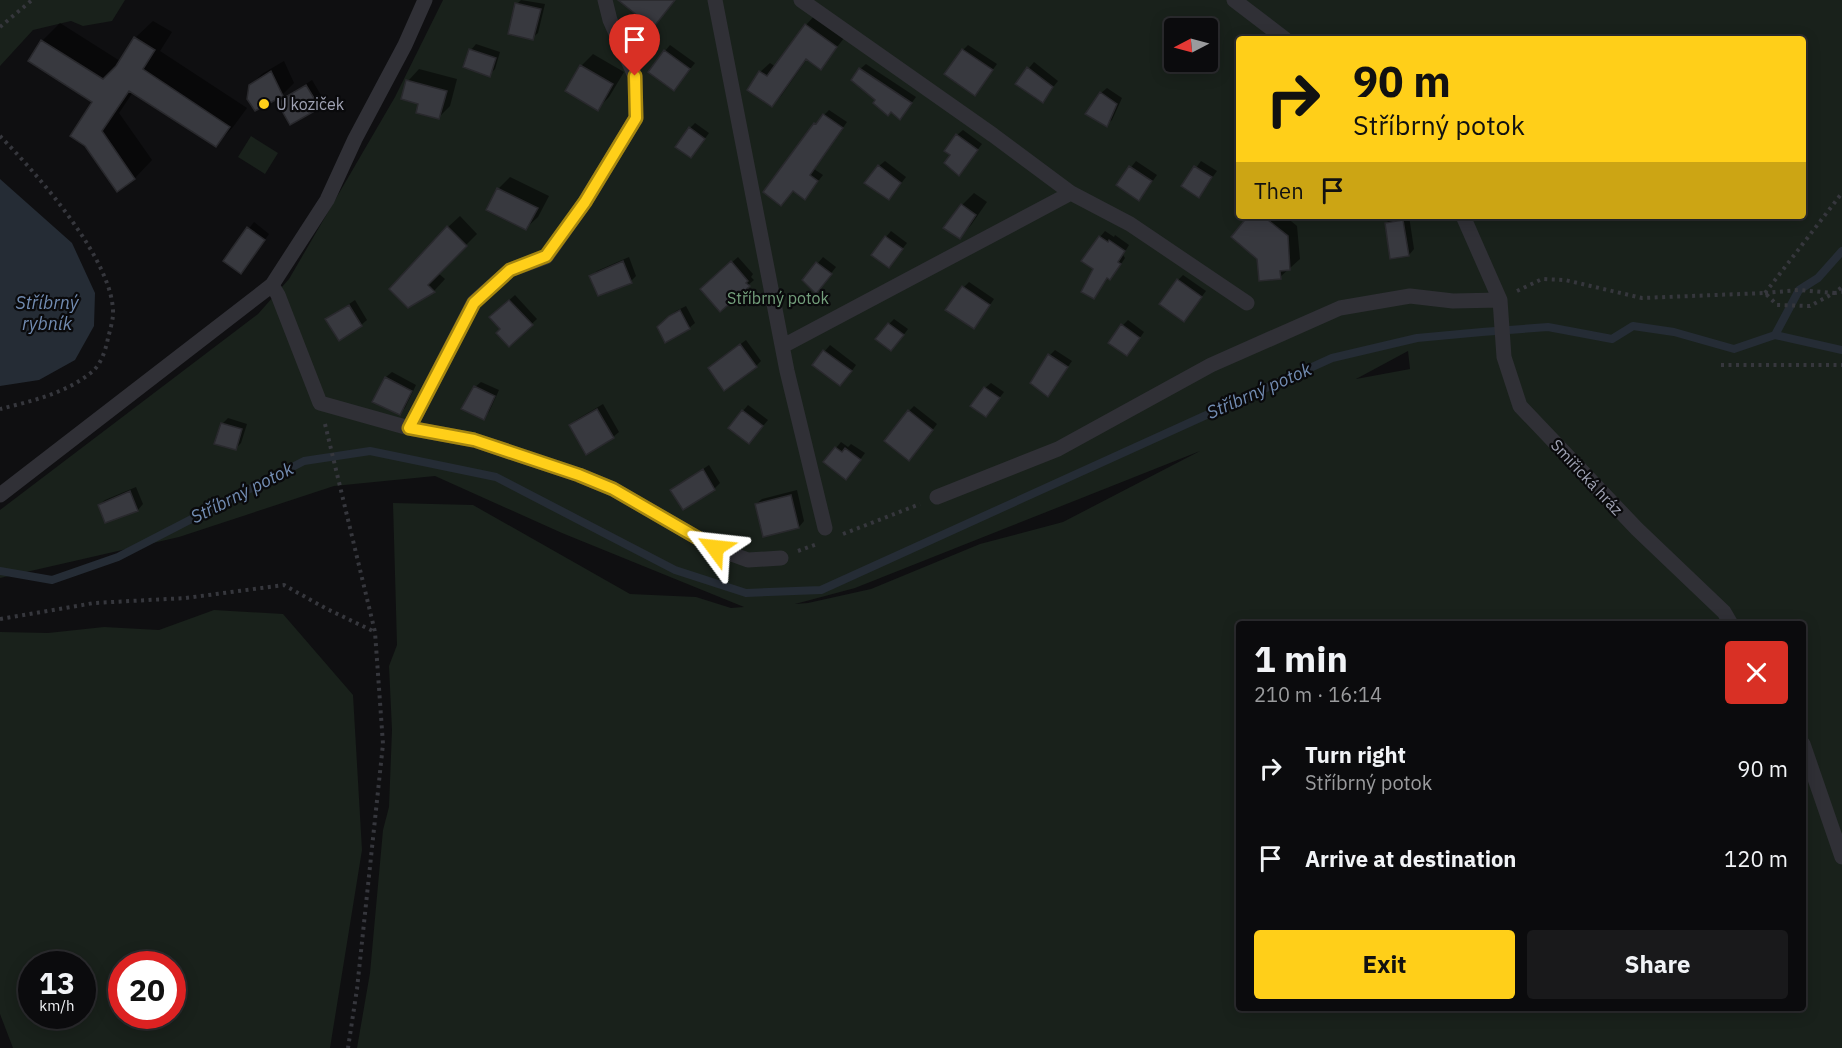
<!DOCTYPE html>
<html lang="en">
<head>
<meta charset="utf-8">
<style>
  :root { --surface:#0b0b0d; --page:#19191b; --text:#f1f3f6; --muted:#9a9b9d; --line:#2b2b2e; --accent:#ffcf19 }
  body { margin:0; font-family:"IBM Plex Sans",sans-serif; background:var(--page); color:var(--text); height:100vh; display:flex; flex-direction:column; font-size:22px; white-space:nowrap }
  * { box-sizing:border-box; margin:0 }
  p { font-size:20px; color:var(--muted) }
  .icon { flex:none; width:33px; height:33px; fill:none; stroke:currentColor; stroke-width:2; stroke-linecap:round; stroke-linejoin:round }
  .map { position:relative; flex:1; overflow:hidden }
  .panel { position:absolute; left:1236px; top:621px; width:570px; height:390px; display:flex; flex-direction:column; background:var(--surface); border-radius:6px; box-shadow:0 3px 15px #0003,0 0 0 2px var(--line) }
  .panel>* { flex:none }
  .hud { position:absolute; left:1236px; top:36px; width:570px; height:183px; border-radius:6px; box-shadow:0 3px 15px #0003,0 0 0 2px var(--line); background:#ffcf19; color:#111; overflow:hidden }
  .needle { width:39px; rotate:264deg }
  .fabs { position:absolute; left:1164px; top:18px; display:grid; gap:12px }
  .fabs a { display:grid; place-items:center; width:54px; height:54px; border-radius:6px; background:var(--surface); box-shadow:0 3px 15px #0003,0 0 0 2px var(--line); font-size:30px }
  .speed { position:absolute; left:18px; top:951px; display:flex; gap:12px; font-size:30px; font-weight:700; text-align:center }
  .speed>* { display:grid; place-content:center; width:78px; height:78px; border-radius:50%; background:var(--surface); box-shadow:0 3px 15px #0003,0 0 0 2px var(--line); line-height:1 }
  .speed small { font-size:15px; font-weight:400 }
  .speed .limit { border:9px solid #d22; background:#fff; color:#111 }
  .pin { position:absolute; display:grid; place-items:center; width:51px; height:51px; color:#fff; margin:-62px -26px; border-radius:50% 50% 50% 0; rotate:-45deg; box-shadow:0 0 6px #0007 }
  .pin .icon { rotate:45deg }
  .me { position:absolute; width:66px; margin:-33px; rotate:300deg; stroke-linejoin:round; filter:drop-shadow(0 0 4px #0008) }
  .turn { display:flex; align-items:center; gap:21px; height:126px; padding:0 18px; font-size:27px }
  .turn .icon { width:78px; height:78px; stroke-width:2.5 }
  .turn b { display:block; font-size:42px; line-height:51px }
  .then { display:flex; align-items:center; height:57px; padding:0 18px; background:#0003; gap:12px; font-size:22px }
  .round { display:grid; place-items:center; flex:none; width:63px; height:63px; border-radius:6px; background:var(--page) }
  .summary { display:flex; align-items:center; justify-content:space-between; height:102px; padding:0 18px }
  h1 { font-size:36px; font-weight:700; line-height:45px }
  .button { display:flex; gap:12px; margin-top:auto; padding:12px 18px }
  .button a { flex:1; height:69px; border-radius:6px; background:var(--accent); color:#111; font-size:24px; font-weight:700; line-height:69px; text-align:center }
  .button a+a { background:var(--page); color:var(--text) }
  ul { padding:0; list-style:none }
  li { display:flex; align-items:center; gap:18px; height:90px; padding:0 18px }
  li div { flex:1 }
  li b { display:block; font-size:22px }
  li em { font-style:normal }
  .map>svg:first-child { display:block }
</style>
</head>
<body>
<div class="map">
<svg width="1842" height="1048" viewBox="0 0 1842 1048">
  <rect width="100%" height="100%" fill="#0f0f11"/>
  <path fill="#19211b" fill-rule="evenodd" d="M0,0H125L112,21L83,26L71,21L33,30L0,66Z
    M443,0H1842V1048H357L370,973L383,830L389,807L392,730L389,666L397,645L393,503L473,505L630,594L696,597L731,608L744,607L562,533L435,476L334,486L179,537L0,578V510L258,314L289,279L395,97ZM1174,28H1208V62H1174ZM1239,39H1803V216H1239ZM1408,351L1410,369L1356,379ZM1200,451L1063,522L980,544L871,589L808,603L795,604L855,588ZM1239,624H1803V1008H1239Z
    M251,136L278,153L265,174L238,157Z
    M214,610L283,614L353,695L362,850L330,1048H13L0,1014V632L48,633L104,627L159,630ZM32,964H82V1016H32ZM122,964H172V1016H122Z"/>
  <path fill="#252c35" d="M0,179L72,243L95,293L94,326L75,360L39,380L0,386Z"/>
  <path fill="#0007" d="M521,0L545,4L538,33L532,38L517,4Z
    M815,15L845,37L820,68L807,59L781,96L771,105L749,89L760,72L770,63L776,67L806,25Z
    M153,21L172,32L160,51L247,108L233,127L216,145L133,92L119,113L152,160L135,178L117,190L94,102L30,60L42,41L60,23L120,61L135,38Z
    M476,44L500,52L495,69L489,75L465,67L471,50Z
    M670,45L695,63L674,89L665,51Z
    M968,45L997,64L975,94L963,50Z
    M593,54L624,72L609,97L597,109L581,66Z
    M284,61L294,83L282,95L250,86L262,74Z
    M1034,62L1058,81L1042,101L1017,83Z
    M866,64L916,97L905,112L877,99L860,69Z
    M419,69L457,79L450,106L438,118L420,102L408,81Z
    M312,80L325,102L319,107L279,102Z
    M1107,88L1122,98L1112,120L1106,125L1101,93Z
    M829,110L847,122L814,169L823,175L805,198L815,124Z
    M695,123L709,133L696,151L690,128Z
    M963,130L982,144L959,174L952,155L957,135Z
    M885,161L906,177L889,199L879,166Z
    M1136,161L1157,175L1144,193L1118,184Z
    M1201,161L1217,171L1199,196L1183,186Z
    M510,177L549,196L538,217L526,228L488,209L498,189Z
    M974,193L987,202L971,225L959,237L945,227L962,205Z
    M460,216L477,234L438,273L445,279L434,291L409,306L448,227Z
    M1250,216H1285L1297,226L1300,259L1280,277Z
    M1409,216L1414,249L1409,255L1386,223L1392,218Z
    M254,222L269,234L246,266L225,261Z
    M891,231L907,243L889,266L886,237Z
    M1105,231L1114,237L1115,235L1129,245L1123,255L1125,258L1115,273L1109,277L1094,297L1100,237Z
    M629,257L636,276L631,281L591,276L597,271Z
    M738,257L753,274L751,277L754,280L720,310L707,284Z
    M823,257L836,267L821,286L804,280Z
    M1183,275L1206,291L1184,320L1178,280Z
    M969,282L994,299L979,321L964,287Z
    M515,295L537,319L509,345L496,312Z
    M355,300L367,320L361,325L327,319Z
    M686,306L695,323L689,328L664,321L676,311Z
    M894,319L908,329L897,344L889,324Z
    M1128,320L1144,332L1132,349L1123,325Z
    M746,340L761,361L756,366L709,368Z
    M830,345L856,365L846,379L814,364Z
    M1055,350L1072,361L1048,395L1050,355Z
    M392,372L416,385L405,408L399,413L374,401L386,377Z
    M481,382L499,390L489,412L483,418L475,387Z
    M991,383L1004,392L991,409L985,388Z
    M603,404L619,432L613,437L571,425L576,420Z
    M748,405L768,420L754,437L743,411Z
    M914,406L937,424L915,454L909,411Z
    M228,418L247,424L241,443L235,449L216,443L223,423Z
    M841,442L848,447L851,444L865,453L851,472L836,448Z
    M709,465L720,483L714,489L683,508L672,490Z
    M136,487L143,504L138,510L106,521L99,505L105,500Z
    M797,490L804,521L799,527L756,504L762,499Z"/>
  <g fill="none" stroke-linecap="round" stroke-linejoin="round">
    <path stroke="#252c35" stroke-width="8" d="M1775,335L1799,290L1818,278L1842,251
      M0,571L52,580L118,557L304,461L370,451L496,477L675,570L746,593L821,590L1332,358L1417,338L1482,332L1548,327L1612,339L1633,326L1674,332L1734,349L1775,335L1842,350"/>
  </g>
  <path fill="#38393f" stroke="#29292d" stroke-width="1.5" d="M618,0H675L653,28Z
    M515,3L541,9L533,40L508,34Z
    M805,24L837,47L821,70L806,59L772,107L747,90L759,71L767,76Z
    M134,37L155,50L143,69L230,127L216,147L129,91L102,131L135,179L117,192L85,146L70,136L92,102L28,61L41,40L103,79L116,66Z
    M469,49L496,58L490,77L463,67Z
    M962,49L993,70L975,96L944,74Z
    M664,50L690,69L674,91L648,72Z
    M580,65L613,84L598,111L565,91Z
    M1027,67L1053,87L1043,103L1015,84Z
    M859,68L912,103L900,120L891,112L888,116L873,103L875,100L851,80Z
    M271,71L283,96L255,111L247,99L249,85Z
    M406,80L447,91L439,119L416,113L418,104L401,99Z
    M306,85L320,108L290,125L277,102Z
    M1100,92L1117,104L1107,127L1085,114Z
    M823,114L843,128L810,175L818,181L805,200L793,191L781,206L763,192L814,123L816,124Z
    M689,127L705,139L691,158L675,147Z
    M956,134L978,150L959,176L944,163L950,155L944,151Z
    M878,165L901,183L889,200L864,183Z
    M1129,166L1152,181L1139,201L1116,185Z
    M1194,166L1212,177L1199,198L1181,186Z
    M497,188L538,208L526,230L486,210Z
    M961,204L976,215L960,239L943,228Z
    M1248,216H1263L1288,236L1290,270L1280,271L1281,279L1259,281L1257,259L1231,237Z
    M1403,220L1409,256L1390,259L1385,223Z
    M447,226L467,246L428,285L435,292L408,308L389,289Z
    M247,227L265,240L241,274L223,261Z
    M885,236L903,249L889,268L871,255Z
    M1099,236L1108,242L1109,240L1125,251L1118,262L1121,264L1110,280L1107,278L1094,299L1081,292L1093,269L1081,261Z
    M623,261L632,283L598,296L589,276Z
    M731,261L748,281L746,283L750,286L720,312L700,289Z
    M816,262L832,274L816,294L802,280Z
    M1177,279L1202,297L1184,322L1159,304Z
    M962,286L990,305L974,329L945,310Z
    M509,300L533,325L509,347L496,333L500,329L489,317Z
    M349,305L362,326L339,341L325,319Z
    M680,310L690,329L665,343L657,327L669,316Z
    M888,323L904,335L891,351L875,339Z
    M1121,324L1140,338L1127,356L1108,343Z
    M740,344L757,367L724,391L708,368Z
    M823,350L852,371L840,386L812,365Z
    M1048,354L1068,367L1048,397L1030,383Z
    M385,377L412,391L400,415L372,402Z
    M474,386L495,396L484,420L461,409Z
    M984,387L1000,398L986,417L970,406Z
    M597,409L614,438L586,455L569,425Z
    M742,410L763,426L749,444L728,428Z
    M908,410L933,430L909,461L884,441Z
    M221,423L242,429L236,450L214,444Z
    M835,447L842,452L845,448L861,460L846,480L823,462Z
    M703,469L715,490L683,510L670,490Z
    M130,491L138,511L105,523L98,505Z
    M791,495L799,528L763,537L755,504Z"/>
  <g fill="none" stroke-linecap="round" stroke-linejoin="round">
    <path stroke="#36373d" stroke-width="4" stroke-dasharray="3 4.5" stroke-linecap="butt" d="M0,27L32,0
      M0,136C36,173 116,262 113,316C112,323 110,331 108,338C106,349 101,364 93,371C67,393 32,401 0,409
      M1517,291L1542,279L1565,280L1642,298L1765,293L1777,305L1810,306L1834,293L1842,292
      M1765,293L1842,193
      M1765,293L1799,290L1834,293L1842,287
      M1721,365H1842
      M325,424L375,632L383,744L357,989L348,1048
      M843,534L920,504
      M798,551L817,544
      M0,619L94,603L186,598L284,585L325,608L375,632"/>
    <path stroke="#303036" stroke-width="15" d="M715,0L787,371L825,528
      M801,0L993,135L1071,193L1130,224L1247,303
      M1234,0L1285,39
      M1463,216L1500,300L1504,357L1520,406L1637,529L1724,612L1731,624
      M272,285L278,295L320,403L409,428L474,440L579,475L613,489L715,548L748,560L781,558
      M783,346L1071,193
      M409,428L474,302L510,270L546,257L585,202L636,118L635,76L610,20L605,0
      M0,495L272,285L327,200L355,139L405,45L425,0
      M937,497L1058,449L1211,365L1340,308L1410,296L1453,301L1500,300
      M1803,744L1842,857"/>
  </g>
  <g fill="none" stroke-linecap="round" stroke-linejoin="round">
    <g stroke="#a68710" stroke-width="15">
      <path id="route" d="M635,76L636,118L585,202L546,256L510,270L474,303L409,428L474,440L579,475L613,489L715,548"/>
    </g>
    <use href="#route" stroke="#ffcf19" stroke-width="10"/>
  </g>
  <circle fill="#ffcf19" stroke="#0a0a0c" stroke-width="2" cx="264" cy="104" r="6"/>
  <g text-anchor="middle" stroke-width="4.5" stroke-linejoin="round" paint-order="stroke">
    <g font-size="16" fill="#9fa2b3" stroke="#0a0a0c" text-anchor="start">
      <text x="276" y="110">U koziček</text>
    </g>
    <g font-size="16" fill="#74a07c" stroke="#0a0a0c">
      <text x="778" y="304">Stříbrný potok</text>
    </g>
    <g font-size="16" fill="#9fa2b3" stroke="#0a0a0c">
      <text transform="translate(1587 477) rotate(47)" y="6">Smiřická hráz</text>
    </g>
    <g font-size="18" font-style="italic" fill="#728cb2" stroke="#0a0a0c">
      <text x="47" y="309">Stříbrný<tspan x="47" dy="21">rybník</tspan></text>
      <text transform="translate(1259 391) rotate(-24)" y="6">Stříbrný potok</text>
      <text transform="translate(242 493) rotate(-27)" y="6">Stříbrný potok</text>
    </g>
  </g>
</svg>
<div class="fabs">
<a><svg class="needle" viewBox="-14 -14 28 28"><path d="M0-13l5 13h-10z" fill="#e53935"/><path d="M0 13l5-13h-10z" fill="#9a9b9d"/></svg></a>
</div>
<div class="speed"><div>13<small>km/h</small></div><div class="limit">20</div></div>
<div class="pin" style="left:635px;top:76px;background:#d93025"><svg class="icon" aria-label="arrive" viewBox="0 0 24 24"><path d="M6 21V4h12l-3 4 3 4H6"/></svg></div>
<svg class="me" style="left:715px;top:548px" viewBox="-20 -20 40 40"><path d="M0-17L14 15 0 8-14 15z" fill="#ffcf19" stroke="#fff" stroke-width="4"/></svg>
<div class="hud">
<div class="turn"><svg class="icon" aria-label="right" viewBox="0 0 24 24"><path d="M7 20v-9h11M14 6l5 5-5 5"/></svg><div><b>90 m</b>Stříbrný potok</div></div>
<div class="then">Then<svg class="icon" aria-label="arrive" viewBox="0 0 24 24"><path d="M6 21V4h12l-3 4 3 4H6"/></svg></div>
</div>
<section class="panel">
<div class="summary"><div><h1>1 min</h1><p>210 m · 16:14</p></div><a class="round" style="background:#d93025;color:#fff"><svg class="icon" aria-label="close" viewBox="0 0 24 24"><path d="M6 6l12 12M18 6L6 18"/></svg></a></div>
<ul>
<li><svg class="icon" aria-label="right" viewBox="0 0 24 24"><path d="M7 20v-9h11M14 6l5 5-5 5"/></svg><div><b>Turn right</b><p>Stříbrný potok</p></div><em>90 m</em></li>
<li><svg class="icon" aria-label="arrive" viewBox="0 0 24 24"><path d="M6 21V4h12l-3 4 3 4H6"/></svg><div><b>Arrive at destination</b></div><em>120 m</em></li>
</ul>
<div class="button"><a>Exit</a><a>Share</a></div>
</section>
</div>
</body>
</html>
